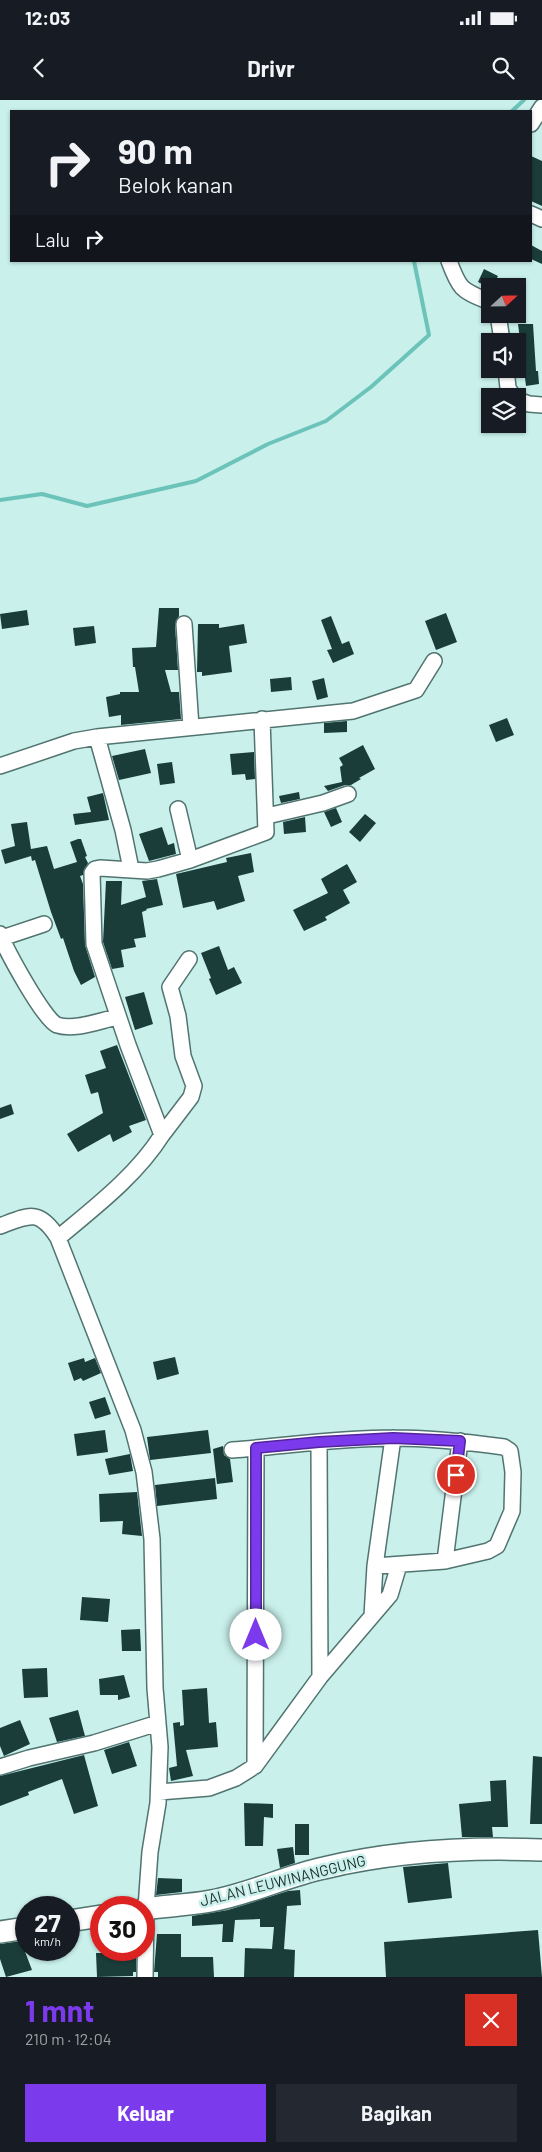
<!DOCTYPE html>
<html lang="id">
<head>
<meta charset="utf-8">
<style>
  :root { --surface:#171b24; --page:#242831; --text:#f1f3f6; --muted:#9ea1a6; --accent:#7c3aed }
  body { margin:0; font-family:Barlow,sans-serif; background:var(--page); color:var(--text); height:100vh; display:flex; flex-direction:column; font-size:19px; white-space:nowrap }
  * { box-sizing:border-box; margin:0 }
  p { font-size:16px; color:var(--muted) }
  .icon { flex:none; width:28px; height:28px; fill:none; stroke:currentColor; stroke-width:2; stroke-linecap:round; stroke-linejoin:round }
  .map { position:relative; height:1877px; overflow:hidden }
  .drawer { display:flex; flex-direction:column; background:var(--surface); flex:1 }
  .drawer>* { flex:none }
  .top-card { position:absolute; left:10px; top:10px; width:522px; height:152px; border-radius:0px; box-shadow:0 1px 4px #0004; background:#171b24; color:var(--text); overflow:hidden }
  .needle { width:32px; rotate:68deg }
  .fabs { position:absolute; left:481px; top:178px; display:grid; gap:10px }
  .fabs a { display:grid; place-items:center; width:45px; height:45px; border-radius:0px; background:var(--surface); box-shadow:0 1px 4px #0004; font-size:25px }
  .speed { position:absolute; left:15px; top:1796px; display:flex; gap:10px; font-size:25px; font-weight:700; text-align:center }
  .speed>* { display:grid; place-content:center; width:65px; height:65px; border-radius:50%; background:var(--surface); box-shadow:0 1px 4px #0004; line-height:1 }
  .speed small { font-size:12px; font-weight:400 }
  .speed .limit { border:8px solid #d22; background:#fff; color:#111 }
  .pin { position:absolute; display:grid; place-items:center; width:42px; height:42px; color:#fff; margin:-21px; border:2px solid #fff; border-radius:50%; box-shadow:0 1px 5px #0007 }
  .me { position:absolute; width:55px; margin:-28px; rotate:0deg; stroke-linejoin:round; filter:drop-shadow(0 0 4px #0008) }
  .turn { display:flex; align-items:center; gap:18px; height:105px; padding:0 25px; font-size:22px }
  .turn .icon { width:65px; height:65px; stroke-width:2.5 }
  .turn b { display:block; font-size:35px; line-height:42px }
  .then { display:flex; align-items:center; height:48px; padding:0 25px; background:#0003; gap:10px; font-size:19px }
  .round { display:grid; place-items:center; flex:none; width:52px; height:52px; border-radius:0px; background:var(--page) }
  .head { display:flex; align-items:center; justify-content:space-between; height:85px; padding:0 25px }
  h1 { font-size:30px; font-weight:700; line-height:38px; color:var(--accent) }
  .cta { display:flex; gap:10px; margin-top:auto; padding:10px 25px }
  .cta a { flex:1; height:58px; border-radius:0px; background:var(--accent); color:#fff; font-size:20px; font-weight:700; line-height:58px; text-align:center }
  .cta a+a { background:var(--page); color:var(--text) }
  .status { display:flex; justify-content:space-between; align-items:center; height:35px; padding:0 25px; background:var(--surface); direction:ltr }
  .status svg { height:14px; fill:currentColor }
  header { display:flex; justify-content:space-between; align-items:center; height:65px; padding:0 25px; background:var(--surface); font-size:22px; font-weight:700 }
  .map>svg:first-child { display:block }
</style>
</head>
<body>
<div class="status"><b>12:03</b><svg viewBox="0 0 49 12"><path d="M0 12V9h3v3zM5 12V6h3v6zM10 12V3h3v9zM15 12V0h3v12zM26 1h20v11H26zM47 4h2v5h-2z"/></svg></div>
<header><svg class="icon" aria-label="back" viewBox="0 0 24 24"><path d="M15 5l-7 7 7 7"/></svg>Drivr<svg class="icon" aria-label="search" viewBox="0 0 24 24"><circle cx="10" cy="10" r="6"/><path d="M15 15l6 6"/></svg></header>
<div class="map">
<svg width="542" height="1877" viewBox="0 0 542 1877">
  <rect width="100%" height="100%" fill="#c9f0eb"/>
  <g fill="none" stroke-linecap="round" stroke-linejoin="round">
    <path stroke="#6bc3ba" stroke-width="4" d="M512,11L524,0
      M0,400L42,394L87,406L196,381L268,344L326,321L371,287L429,235L414,161"/>
  </g>
  <path fill="#1a3d3a" d="M531,56L542,61V106L531,101Z
    M531,145L542,151V164L531,159Z
    M484,169L498,176L493,186L490,188L478,182Z
    M518,224H533L536,271H538L539,284L526,286Z
    M159,508H179V516L175,525L178,570H165L171,592H179L181,619L121,625V615L109,617L106,597L120,594V592H139L135,567H133L132,548L156,547Z
    M27,510L29,525L2,529L0,514Z
    M446,513L457,542L436,550L425,521Z
    M331,516L342,544L349,541L354,554L333,563L327,550L332,549L321,520Z
    M198,524H219V528L244,524L247,543L229,546L232,572L202,576V572H197Z
    M94,526L96,543L75,546L73,528Z
    M291,577L292,590L271,592L270,579Z
    M324,578L328,597L317,600L312,581Z
    M507,618L514,635L496,642L489,625Z
    M347,621V632L324,633V623Z
    M363,645L375,669L359,678L361,679L351,685H345L328,691L324,686L342,682L340,667L343,665L339,658Z
    M145,649L151,673L119,680L112,656Z
    M254,652L255,679L246,680L245,674L232,675L230,654Z
    M172,662L175,683L160,685L157,664Z
    M299,692L300,699L281,703L279,696Z
    M103,693L109,720L75,725L73,714L91,712L87,697Z
    M336,708L342,722L331,727L324,712Z
    M365,714L376,723L360,742L349,732Z
    M305,717L306,732L284,734L283,722Z
    M27,722L31,749L47,746L54,769L77,762L70,742L78,739H81L87,756L85,757L88,763L83,775L80,776L83,784L85,845L95,877L81,885L74,871L63,838L61,839L51,812L35,760L32,761L31,756L5,764L1,750L15,746L11,724Z
    M162,727L168,745L174,743L176,754L149,761L139,734Z
    M251,753L254,772L238,776L245,801L217,810L214,801L183,808L176,774L227,762L226,758Z
    M347,764L357,782L343,790L350,803L325,817L327,820L304,831L293,810L328,793L321,779Z
    M157,779L163,805L146,809L147,810L142,812L146,837L134,839L136,847L121,850L124,867L112,869L103,842L106,781H122L121,805L146,797L142,781Z
    M219,846L228,870L234,867L242,883L216,895L209,879L211,878L201,853Z
    M144,892L153,924L135,930L125,897Z
    M117,945L146,1020L129,1026L132,1032L113,1042L110,1034L78,1052L67,1034L103,1013L98,992L91,994L85,975L106,968L100,951Z
    M11,1004L14,1014L0,1019V1008Z
    M175,1257L179,1274L157,1280L153,1262Z
    M84,1258L85,1262L95,1258L101,1273L83,1281L81,1278L74,1281L68,1263Z
    M105,1297L111,1314L95,1319L89,1302Z
    M105,1330L108,1352L77,1356L74,1334Z
    M208,1330L211,1353L150,1360L147,1337Z
    M223,1346L224,1355L230,1359L233,1382L217,1384L213,1349Z
    M130,1354L133,1371L109,1375L105,1359Z
    M215,1378L217,1399L157,1406L155,1385Z
    M137,1392L142,1436L122,1434L123,1421L100,1422L99,1394Z
    M82,1497L110,1499L108,1522L80,1520Z
    M140,1529L141,1551H122L121,1530Z
    M47,1568L48,1597L24,1598L22,1569Z
    M124,1575L130,1597L118,1600V1595H100L99,1579Z
    M207,1588L209,1623L216,1622L218,1647L186,1650L193,1676L171,1681L169,1668L177,1666L173,1623L180,1622V1626L184,1625L182,1590Z
    M78,1610L85,1636L57,1642L49,1618Z
    M20,1620L30,1644L4,1656L0,1646V1628Z
    M129,1642L137,1666L112,1674L104,1650Z
    M84,1655L98,1706L74,1714L62,1679L28,1692L29,1695L0,1706V1676Z
    M533,1656L542,1657V1724H530Z
    M506,1680L508,1727H492L493,1737H462L459,1704L491,1701L490,1681Z
    M244,1703L273,1704V1718L264,1717L263,1746H245Z
    M295,1724H309V1755H295Z
    M293,1747L295,1763L280,1768L277,1749Z
    M448,1763L452,1798L408,1803L403,1767Z
    M158,1778L182,1779V1792L156,1795Z
    M300,1790L301,1805L287,1806L284,1849L295,1850L294,1877H244L245,1848L272,1849L274,1827H260V1819L235,1820L233,1842H222L223,1824L192,1826V1816L228,1810L288,1791Z
    M538,1830L542,1877H386L384,1842Z
    M157,1834H181V1857H213L214,1877H158V1872H154Z
    M21,1841L32,1870L6,1877L0,1859V1844Z
    M134,1850H136V1872H133V1876L97,1877L96,1853H134Z"/>
  <g fill="none" stroke-linecap="round" stroke-linejoin="round">
    <g stroke="#517470" stroke-width="18">
      <path id="minor" d="M531,24L542,7
        M531,114L542,119
        M449,161C460,191 462,190 490,202
        M498,214L502,241
        M506,269L508,288L513,296
        M518,300L529,304L542,305
        M184,524L191,627
        M97,637L123,730L131,769
        M0,666L74,641L97,637L353,611L416,590L434,561
        M178,709L190,760
        M267,716L323,703L348,694
        M0,834C6,850 44,920 57,925C75,931 101,920 118,917
        M2,838L44,824
        M162,1035L191,997L194,986L183,956L178,916L170,887L189,859
        M0,1126C29,1115 39,1108 58,1138L133,1330L144,1372L152,1439L155,1588L160,1647L158,1703L150,1752L146,1808L145,1877
        M58,1138C95,1107 136,1076 162,1035L128,945L94,844L92,773L95,769L100,768L147,771L158,769L190,760L266,732L262,619
        M319,1342L320,1577
        M232,1350C285,1346 339,1338 393,1338C430,1338 467,1342 504,1347L510,1351L513,1372L512,1411L497,1446L488,1451L445,1461L375,1466
        M445,1461L460,1341
        M372,1516L375,1466L393,1338
        M255,1666L256,1348
        M0,1667L29,1658L94,1643L158,1623
        M159,1692L209,1688L236,1678L255,1666L320,1577L390,1495L399,1465"/>
    </g>
    <g stroke="#517470" stroke-width="24">
      <path id="secondary" d="M144,1809C166,1806 189,1805 211,1801C250,1794 286,1776 324,1768C395,1751 469,1747 542,1750
        M69,1821L101,1816
        M0,1832L26,1828"/>
    </g>
    <use href="#minor" stroke="#fff" stroke-width="15"/>
    <use href="#secondary" stroke="#fff" stroke-width="21"/>
  </g>
  <g fill="none" stroke-linecap="round" stroke-linejoin="round">
    <g stroke="#51269a" stroke-width="12">
      <path id="route" d="M256,1535V1348L319,1342L393,1338L460,1341L456,1375"/>
    </g>
    <use href="#route" stroke="#7c3aed" stroke-width="9"/>
  </g>
  <g text-anchor="middle" stroke-width="5" stroke-linejoin="round" paint-order="stroke">
    <g font-size="15" fill="#233230" stroke="#c9f0eb">
      <text transform="translate(283 1781) rotate(-14)" y="5">JALAN LEUWINANGGUNG</text>
    </g>
  </g>
</svg>
<div class="fabs">
<a><svg class="needle" viewBox="-14 -14 28 28"><path d="M0-13l5 13h-10z" fill="#e53935"/><path d="M0 13l5-13h-10z" fill="#9ea1a6"/></svg></a>
<a><svg class="icon" aria-label="sound" viewBox="0 0 24 24"><path d="M4 9h4l5-4v14l-5-4H4zM17 9q2 3 0 6"/></svg></a>
<a><svg class="icon" aria-label="layers" viewBox="0 0 24 24"><path d="M12 4l9 5-9 5-9-5zM3 14l9 5 9-5"/></svg></a>
</div>
<div class="speed"><div>27<small>km/h</small></div><div class="limit">30</div></div>
<div class="pin" style="left:456px;top:1375px;background:#d93025"><svg class="icon" aria-label="arrive" viewBox="0 0 24 24"><path d="M6 21V4h12l-3 4 3 4H6"/></svg></div>
<svg class="me" style="left:256px;top:1535px" viewBox="-20 -20 40 40"><circle r="19" fill="#fff"/><path d="M0-13L10 11 0 6-10 11z" fill="#7c3aed"/></svg>
<div class="top-card">
<div class="turn"><svg class="icon" aria-label="right" viewBox="0 0 24 24"><path d="M7 20v-9h11M14 6l5 5-5 5"/></svg><div><b>90 m</b>Belok kanan</div></div>
<div class="then">Lalu<svg class="icon" aria-label="right" viewBox="0 0 24 24"><path d="M7 20v-9h11M14 6l5 5-5 5"/></svg></div>
</div>
</div>
<section class="drawer">
<div class="head"><div><h1>1 mnt</h1><p>210 m · 12:04</p></div><a class="round" style="background:#d93025;color:#fff"><svg class="icon" aria-label="close" viewBox="0 0 24 24"><path d="M6 6l12 12M18 6L6 18"/></svg></a></div>
<div class="cta"><a>Keluar</a><a>Bagikan</a></div>
</section>
</body>
</html>
